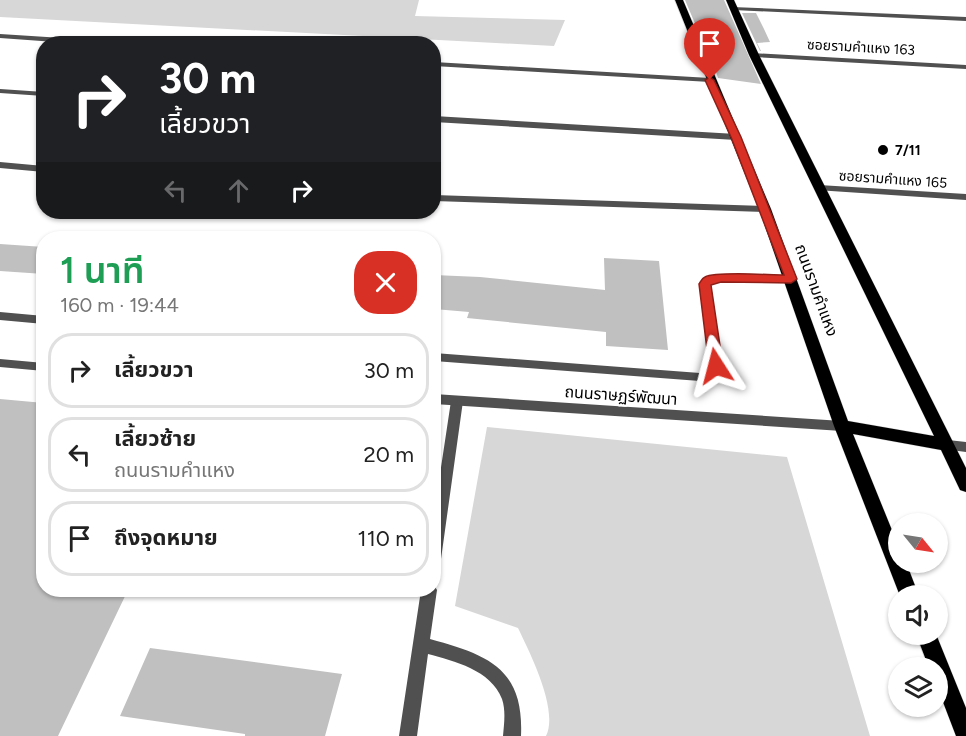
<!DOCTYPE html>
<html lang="th">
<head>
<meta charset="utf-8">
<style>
  :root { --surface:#fff; --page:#f2f2f2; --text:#222; --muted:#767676; --line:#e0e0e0 }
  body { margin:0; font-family:Figtree,"Noto Sans Thai",sans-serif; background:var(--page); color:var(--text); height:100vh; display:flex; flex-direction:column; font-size:22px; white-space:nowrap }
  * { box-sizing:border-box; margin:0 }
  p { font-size:20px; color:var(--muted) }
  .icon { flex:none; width:33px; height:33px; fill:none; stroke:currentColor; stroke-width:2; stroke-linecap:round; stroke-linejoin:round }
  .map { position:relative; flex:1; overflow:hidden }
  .panel { position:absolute; left:36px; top:231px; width:405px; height:366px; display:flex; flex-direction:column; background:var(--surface); border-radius:24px; box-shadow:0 2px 4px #0004 }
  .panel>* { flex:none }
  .guide { position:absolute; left:36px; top:36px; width:405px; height:183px; border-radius:24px; box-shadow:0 2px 4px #0004; background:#202124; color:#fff; overflow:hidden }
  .needle { width:39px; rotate:120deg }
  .fabs { position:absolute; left:888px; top:513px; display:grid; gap:12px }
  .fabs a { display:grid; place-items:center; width:60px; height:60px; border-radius:50%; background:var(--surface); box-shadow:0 2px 4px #0004; font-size:30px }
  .pin { position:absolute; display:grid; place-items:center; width:51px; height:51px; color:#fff; margin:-62px -26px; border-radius:50% 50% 50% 0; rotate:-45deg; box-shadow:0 0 6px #0007 }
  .pin .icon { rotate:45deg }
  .me { position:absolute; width:66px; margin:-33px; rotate:351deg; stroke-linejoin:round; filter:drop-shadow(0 0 4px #0008) }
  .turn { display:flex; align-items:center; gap:21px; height:126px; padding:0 24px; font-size:27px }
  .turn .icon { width:78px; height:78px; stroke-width:2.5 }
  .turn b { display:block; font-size:42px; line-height:51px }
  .lanes { display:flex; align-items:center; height:57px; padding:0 24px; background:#0003; justify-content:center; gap:30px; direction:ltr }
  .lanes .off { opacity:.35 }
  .round { display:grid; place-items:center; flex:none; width:63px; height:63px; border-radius:24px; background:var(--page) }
  .headline { display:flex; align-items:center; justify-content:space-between; height:102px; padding:0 24px }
  h1 { font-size:36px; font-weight:600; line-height:45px; color:#1e9e55 }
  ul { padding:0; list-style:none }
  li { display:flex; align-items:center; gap:18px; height:75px; margin:0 12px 9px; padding:0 12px; border:3px solid var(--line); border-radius:24px }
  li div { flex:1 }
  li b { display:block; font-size:22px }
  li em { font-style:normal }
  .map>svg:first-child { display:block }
</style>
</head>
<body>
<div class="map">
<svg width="966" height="736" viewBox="0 0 966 736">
  <rect width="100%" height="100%" fill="#fff"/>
  <path fill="#d7d7d7" d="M0,0H419L415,16L565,20L554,46L0,17Z
    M487,427L787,457L870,736H546C559,710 530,653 518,628L455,606Z"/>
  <path fill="#c0c0c0" d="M685,0H724L761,84L718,78L706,40H702Z
    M742,13H756L764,29L770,42L757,43L761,51H760Z
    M0,244L44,247V274L0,271Z
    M604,258L659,261L668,350L606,346V332L467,318L469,312L434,309V275L480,277L605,290Z
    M0,399L44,403V590H128L58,736H0Z
    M150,648L342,674L325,736H245V734L120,716Z"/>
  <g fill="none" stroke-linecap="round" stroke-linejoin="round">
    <g stroke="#dbdbdb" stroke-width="1">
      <path id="primary" d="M675,0H683L771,209L848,421L934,436L749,55L726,0H734L759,55L966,468V492L960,490L941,450L853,434L898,545V562H906L919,596H900L834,426L759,209Z
        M916,634H936L966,708V736H956L938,689V668H929Z"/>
    </g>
    <path fill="#505050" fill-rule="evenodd" d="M0,89L44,92V96L0,93Z
      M434,116L736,134L740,137L736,140L434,122Z
      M0,162L44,166V172L0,168Z
      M434,195L765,206L770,209L765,212L434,201Z
      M457,396L461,398L463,401L441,559L439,564L434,565V514L451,401L453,398Z
      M434,585L437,590L430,639C488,655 524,668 521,736H503C504,724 506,711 502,699C491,670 454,661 428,654L417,736H399L421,590H434Z"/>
    <path fill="#505050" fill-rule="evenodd" d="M732,7L966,17V21L734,10L731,8Z
      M0,34L125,42L128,44H83L0,38Z
      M751,53L966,65V69L754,57L750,55Z
      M434,62L710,78L714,80L710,82L434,66Z
      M819,185L966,194V200L816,190L814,188Z
      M721,275L791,276L796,279L791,282L721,281L713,282L711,285L722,366L717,377L700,381L434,361V353L700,373L708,371L710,366L700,284L706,277Z
      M0,312L44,316V324L0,320Z
      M948,440L966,442V452L943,449L941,445L943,441Z"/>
    <path fill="#505050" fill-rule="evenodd" d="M0,359L44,363V371L0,367Z
      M434,394L842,421L847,423L848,426L847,429L842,431L434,404Z"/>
    <use href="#primary" fill="#000" fill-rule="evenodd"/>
  </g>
  <path fill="#d93025" stroke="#8d1f18" stroke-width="1.5" d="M710,77L714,80L741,137L797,279L791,283L721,282L711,285L723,366L716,371L709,366L699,284C701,281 702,278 705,277C716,271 768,275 784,275L731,137L705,80Z"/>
  <circle fill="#000" stroke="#fff" stroke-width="2" cx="883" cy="150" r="6"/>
  <g text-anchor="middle" stroke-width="4.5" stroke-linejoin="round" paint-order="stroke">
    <g font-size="14" fill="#000" stroke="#fff">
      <text transform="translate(861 47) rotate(3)" y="5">ซอยรามคำแหง 163</text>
      <text transform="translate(893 179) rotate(4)" y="5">ซอยรามคำแหง 165</text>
    </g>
    <g font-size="14" font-weight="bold" fill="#000" stroke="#fff" text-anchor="start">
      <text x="895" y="155">7/11</text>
    </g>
    <g font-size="16" fill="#000" stroke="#fff">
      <text transform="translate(817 290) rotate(70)" y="6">ถนนรามคำแหง</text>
      <text transform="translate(621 395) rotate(4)" y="6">ถนนราษฏร์พัฒนา</text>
    </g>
  </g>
</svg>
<div class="fabs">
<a><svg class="needle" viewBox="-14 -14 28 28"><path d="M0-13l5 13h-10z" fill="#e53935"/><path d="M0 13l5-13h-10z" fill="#767676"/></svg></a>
<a><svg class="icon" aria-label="sound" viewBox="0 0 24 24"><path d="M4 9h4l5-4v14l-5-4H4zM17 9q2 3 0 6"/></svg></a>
<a><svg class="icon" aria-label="layers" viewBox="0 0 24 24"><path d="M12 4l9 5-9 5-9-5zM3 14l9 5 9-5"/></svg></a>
</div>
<div class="pin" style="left:710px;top:80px;background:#d93025"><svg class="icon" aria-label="arrive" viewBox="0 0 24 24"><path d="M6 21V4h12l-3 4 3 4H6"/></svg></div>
<svg class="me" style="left:716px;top:366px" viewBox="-20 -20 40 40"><path d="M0-17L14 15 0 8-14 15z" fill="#d93025" stroke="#fff" stroke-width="4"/></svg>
<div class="guide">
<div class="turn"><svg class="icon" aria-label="right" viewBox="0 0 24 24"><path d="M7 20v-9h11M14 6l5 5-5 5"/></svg><div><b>30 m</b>เลี้ยวขวา</div></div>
<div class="lanes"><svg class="icon off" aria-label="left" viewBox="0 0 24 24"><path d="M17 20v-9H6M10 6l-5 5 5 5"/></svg><svg class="icon off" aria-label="ahead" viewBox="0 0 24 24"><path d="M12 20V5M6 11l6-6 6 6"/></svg><svg class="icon" aria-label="right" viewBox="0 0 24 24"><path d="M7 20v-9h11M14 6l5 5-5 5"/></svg></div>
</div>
<section class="panel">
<div class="headline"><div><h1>1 นาที</h1><p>160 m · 19:44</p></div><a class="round" style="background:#d93025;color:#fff"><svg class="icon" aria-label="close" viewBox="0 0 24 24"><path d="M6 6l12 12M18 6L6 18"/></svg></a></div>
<ul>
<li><svg class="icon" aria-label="right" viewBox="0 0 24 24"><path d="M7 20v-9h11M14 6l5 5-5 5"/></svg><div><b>เลี้ยวขวา</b></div><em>30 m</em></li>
<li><svg class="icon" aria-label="left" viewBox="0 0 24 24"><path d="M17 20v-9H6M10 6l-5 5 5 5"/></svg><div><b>เลี้ยวซ้าย</b><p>ถนนรามคำแหง</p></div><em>20 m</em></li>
<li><svg class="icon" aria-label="arrive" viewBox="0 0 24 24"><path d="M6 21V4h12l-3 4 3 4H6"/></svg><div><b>ถึงจุดหมาย</b></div><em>110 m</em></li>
</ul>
</section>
</div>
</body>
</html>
